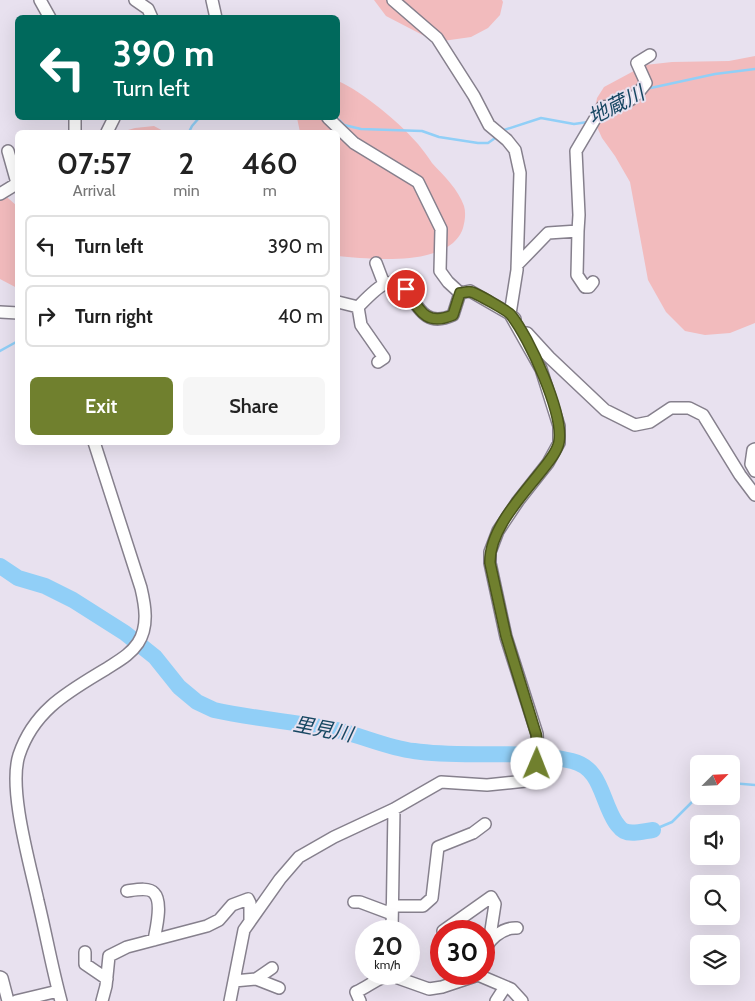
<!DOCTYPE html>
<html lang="en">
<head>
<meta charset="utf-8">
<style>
  :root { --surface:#fff; --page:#f6f6f6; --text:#222; --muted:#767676; --line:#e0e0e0; --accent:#70802e }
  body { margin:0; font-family:Cabin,"Noto Sans JP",sans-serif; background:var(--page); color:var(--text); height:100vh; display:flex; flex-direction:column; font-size:19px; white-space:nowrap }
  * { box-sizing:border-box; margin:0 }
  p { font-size:16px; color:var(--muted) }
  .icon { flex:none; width:28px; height:28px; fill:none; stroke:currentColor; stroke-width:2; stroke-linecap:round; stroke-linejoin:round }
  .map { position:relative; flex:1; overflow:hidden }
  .side { position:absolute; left:15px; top:130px; width:325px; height:315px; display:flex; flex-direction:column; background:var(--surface); border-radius:8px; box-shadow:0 5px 20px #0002 }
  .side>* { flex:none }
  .banner { position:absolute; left:15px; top:15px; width:325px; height:105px; border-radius:8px; box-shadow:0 5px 20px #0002; background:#00695c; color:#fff; overflow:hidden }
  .needle { width:32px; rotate:66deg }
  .tools { position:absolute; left:690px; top:755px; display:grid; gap:10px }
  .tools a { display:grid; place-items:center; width:50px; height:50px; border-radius:8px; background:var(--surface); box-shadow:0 5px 20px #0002; font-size:25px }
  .speed { position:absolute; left:355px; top:920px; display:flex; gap:10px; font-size:25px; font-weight:700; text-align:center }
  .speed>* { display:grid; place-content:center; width:65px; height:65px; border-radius:50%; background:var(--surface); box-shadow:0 5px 20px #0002; line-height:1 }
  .speed small { font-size:12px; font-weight:400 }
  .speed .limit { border:8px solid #d22; background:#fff; color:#111 }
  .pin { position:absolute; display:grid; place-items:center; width:42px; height:42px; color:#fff; margin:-21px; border:2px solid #fff; border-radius:50%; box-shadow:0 1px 5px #0007 }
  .me { position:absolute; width:55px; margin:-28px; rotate:1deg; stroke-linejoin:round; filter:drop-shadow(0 0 4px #0008) }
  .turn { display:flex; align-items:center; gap:18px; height:105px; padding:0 15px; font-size:22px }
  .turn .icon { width:65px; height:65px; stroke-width:2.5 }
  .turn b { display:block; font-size:35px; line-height:42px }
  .eta { display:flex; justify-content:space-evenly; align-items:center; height:85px; text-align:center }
  .eta b { font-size:30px; font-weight:600; line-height:35px }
  .button { display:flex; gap:10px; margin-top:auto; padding:10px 15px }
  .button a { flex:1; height:58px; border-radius:8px; background:var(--accent); color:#fff; font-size:20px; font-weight:600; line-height:58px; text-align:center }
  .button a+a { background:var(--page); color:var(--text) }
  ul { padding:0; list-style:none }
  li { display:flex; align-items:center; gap:15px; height:62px; margin:0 10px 8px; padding:0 5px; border:2px solid var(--line); border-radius:8px }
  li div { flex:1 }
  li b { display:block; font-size:19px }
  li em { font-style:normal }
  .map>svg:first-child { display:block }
</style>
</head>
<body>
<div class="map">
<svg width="755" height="1001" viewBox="0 0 755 1001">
  <rect width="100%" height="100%" fill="#e8e1ef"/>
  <path fill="#f2bbbd" d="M374,0H502L503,2L500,15L488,28L471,37L436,42L386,16Z
    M755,56V323L730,333L705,335L685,331L666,312L648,280L630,182L615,156L602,138L593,118L597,98L604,87L645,65L672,62L729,61Z
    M338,81C363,92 400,123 418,144C423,150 428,157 432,163C444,176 458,189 464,206C466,213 465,221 463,228C450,268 370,259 338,256V132H300L297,118H338Z
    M154,126L165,132H121L135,128Z
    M0,191L17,206V288L0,279Z"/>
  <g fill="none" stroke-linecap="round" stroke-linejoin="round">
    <path stroke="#91cff7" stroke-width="2.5" d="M646,89L715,74L755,69
      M602,115L613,110
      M337,118L344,125L361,129L422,131L439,137L478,143H488L498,136
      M189,132L192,126L199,118
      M502,133L504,130L541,118L574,124L588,122
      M0,351L18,341
      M731,783L755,785
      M653,830L672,822L699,795"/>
    <path stroke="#91cff7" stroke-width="16" d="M0,566L18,578L45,586L73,600L125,633L155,657L179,687L197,702L214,710C255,719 296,722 337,730C363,736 388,748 414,751C467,759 518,748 572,761C602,768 601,801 616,823C618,825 620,829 624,831C632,835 644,831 653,830"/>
    <g stroke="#86808d" stroke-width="14">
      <path id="minor" d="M40,0L50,18
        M135,0L148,9L152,18
        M212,0L216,18
        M328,118L354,143L418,182L441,229L440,271L448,282L460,293
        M75,132V118
        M107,132L114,118
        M8,151L17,183
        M0,194L18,183
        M578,231L579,215L576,151L602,107C627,104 631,103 646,83L637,63L650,55
        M376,263L384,284
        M517,265L548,233L578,231L577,275L585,287H589L593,282
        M338,302L358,307C364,301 377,287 385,284C416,272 410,335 453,315L460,293L470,291L510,314L515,319
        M358,307L361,325L384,358L378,362
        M0,312L18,313
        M527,333L549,357L605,410L635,425L650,422L671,408H689L703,415L740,475L755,495
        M755,449L753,450L751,464L755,471
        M127,891C135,890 149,887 154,893C163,902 156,929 154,940
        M354,902H360L392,914
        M392,906H423L432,898L438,847L473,833L485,824
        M392,931L394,809
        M443,931L491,897L495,904L489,943
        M85,952V964L107,979
        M484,955C486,941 502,927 517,928
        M396,974L398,978L429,989L442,987L478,975L511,989L522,1001
        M0,977L2,978L8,1001
        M256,979L272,968
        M234,981L256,979L279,988
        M16,1001L58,991
        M61,1001C52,968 46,934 38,901C30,864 8,789 19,755C34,710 68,692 106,669C118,661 130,655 138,643C149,626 145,605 141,588L94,442
        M102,1001L106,986L109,956L127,947L207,926L219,920L232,905L248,899L250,903V920
        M230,1001L244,930L280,879L299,857L334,837L394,809L441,782L487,785L526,781C539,767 538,752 537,734L506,637L490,563V552L498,531L518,501L548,463L559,443V426L541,369L510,314L517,270L520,173L515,150L507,140L489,125L474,96L437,38L393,0
        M360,1001L356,992C372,985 379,975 397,975
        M496,1001L505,987"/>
    </g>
    <use href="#minor" stroke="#fff" stroke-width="11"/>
  </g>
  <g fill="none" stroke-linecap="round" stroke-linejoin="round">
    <g stroke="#49531e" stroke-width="12">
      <path id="route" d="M406,289C419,309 425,327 453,315L460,293C463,293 468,291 471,292C476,293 508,311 511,315C529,337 564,414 559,442C557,453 546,465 539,474C520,498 489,531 490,563L506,636L536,734L538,747L537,764"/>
    </g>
    <use href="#route" stroke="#70802e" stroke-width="9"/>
  </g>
  <g text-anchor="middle" stroke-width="4" stroke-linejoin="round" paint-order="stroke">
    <g font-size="20" font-style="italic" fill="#174762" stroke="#e8e1ef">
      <text transform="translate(616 105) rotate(-27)" y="7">地蔵川</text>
      <text transform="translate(323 729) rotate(11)" y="7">里見川</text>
    </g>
  </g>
</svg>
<div class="tools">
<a><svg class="needle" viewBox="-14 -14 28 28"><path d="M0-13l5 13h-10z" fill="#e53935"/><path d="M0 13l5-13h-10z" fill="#767676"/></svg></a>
<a><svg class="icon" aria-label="sound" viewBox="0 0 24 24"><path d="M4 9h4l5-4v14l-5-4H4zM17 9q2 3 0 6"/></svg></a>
<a><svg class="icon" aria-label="search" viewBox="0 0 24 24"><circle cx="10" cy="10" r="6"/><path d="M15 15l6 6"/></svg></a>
<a><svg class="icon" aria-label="layers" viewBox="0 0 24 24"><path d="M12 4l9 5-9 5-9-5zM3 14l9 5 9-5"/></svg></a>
</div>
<div class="speed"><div>20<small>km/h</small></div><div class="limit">30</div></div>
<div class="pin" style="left:406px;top:289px;background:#d93025"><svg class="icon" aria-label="arrive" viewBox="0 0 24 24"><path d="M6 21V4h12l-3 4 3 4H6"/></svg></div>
<svg class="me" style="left:537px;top:764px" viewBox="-20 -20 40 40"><circle r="19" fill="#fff"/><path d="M0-13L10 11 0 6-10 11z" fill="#70802e"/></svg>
<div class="banner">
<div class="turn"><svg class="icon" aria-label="left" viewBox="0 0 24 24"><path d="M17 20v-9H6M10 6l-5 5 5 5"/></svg><div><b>390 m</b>Turn left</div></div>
</div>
<section class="side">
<div class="eta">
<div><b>07:57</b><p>Arrival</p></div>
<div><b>2</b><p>min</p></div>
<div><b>460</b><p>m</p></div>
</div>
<ul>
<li><svg class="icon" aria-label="left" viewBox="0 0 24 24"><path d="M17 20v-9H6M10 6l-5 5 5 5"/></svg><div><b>Turn left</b></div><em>390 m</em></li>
<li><svg class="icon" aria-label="right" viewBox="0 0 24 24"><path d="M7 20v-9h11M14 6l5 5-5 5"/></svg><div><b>Turn right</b></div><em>40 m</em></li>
</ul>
<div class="button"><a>Exit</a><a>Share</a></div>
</section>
</div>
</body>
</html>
